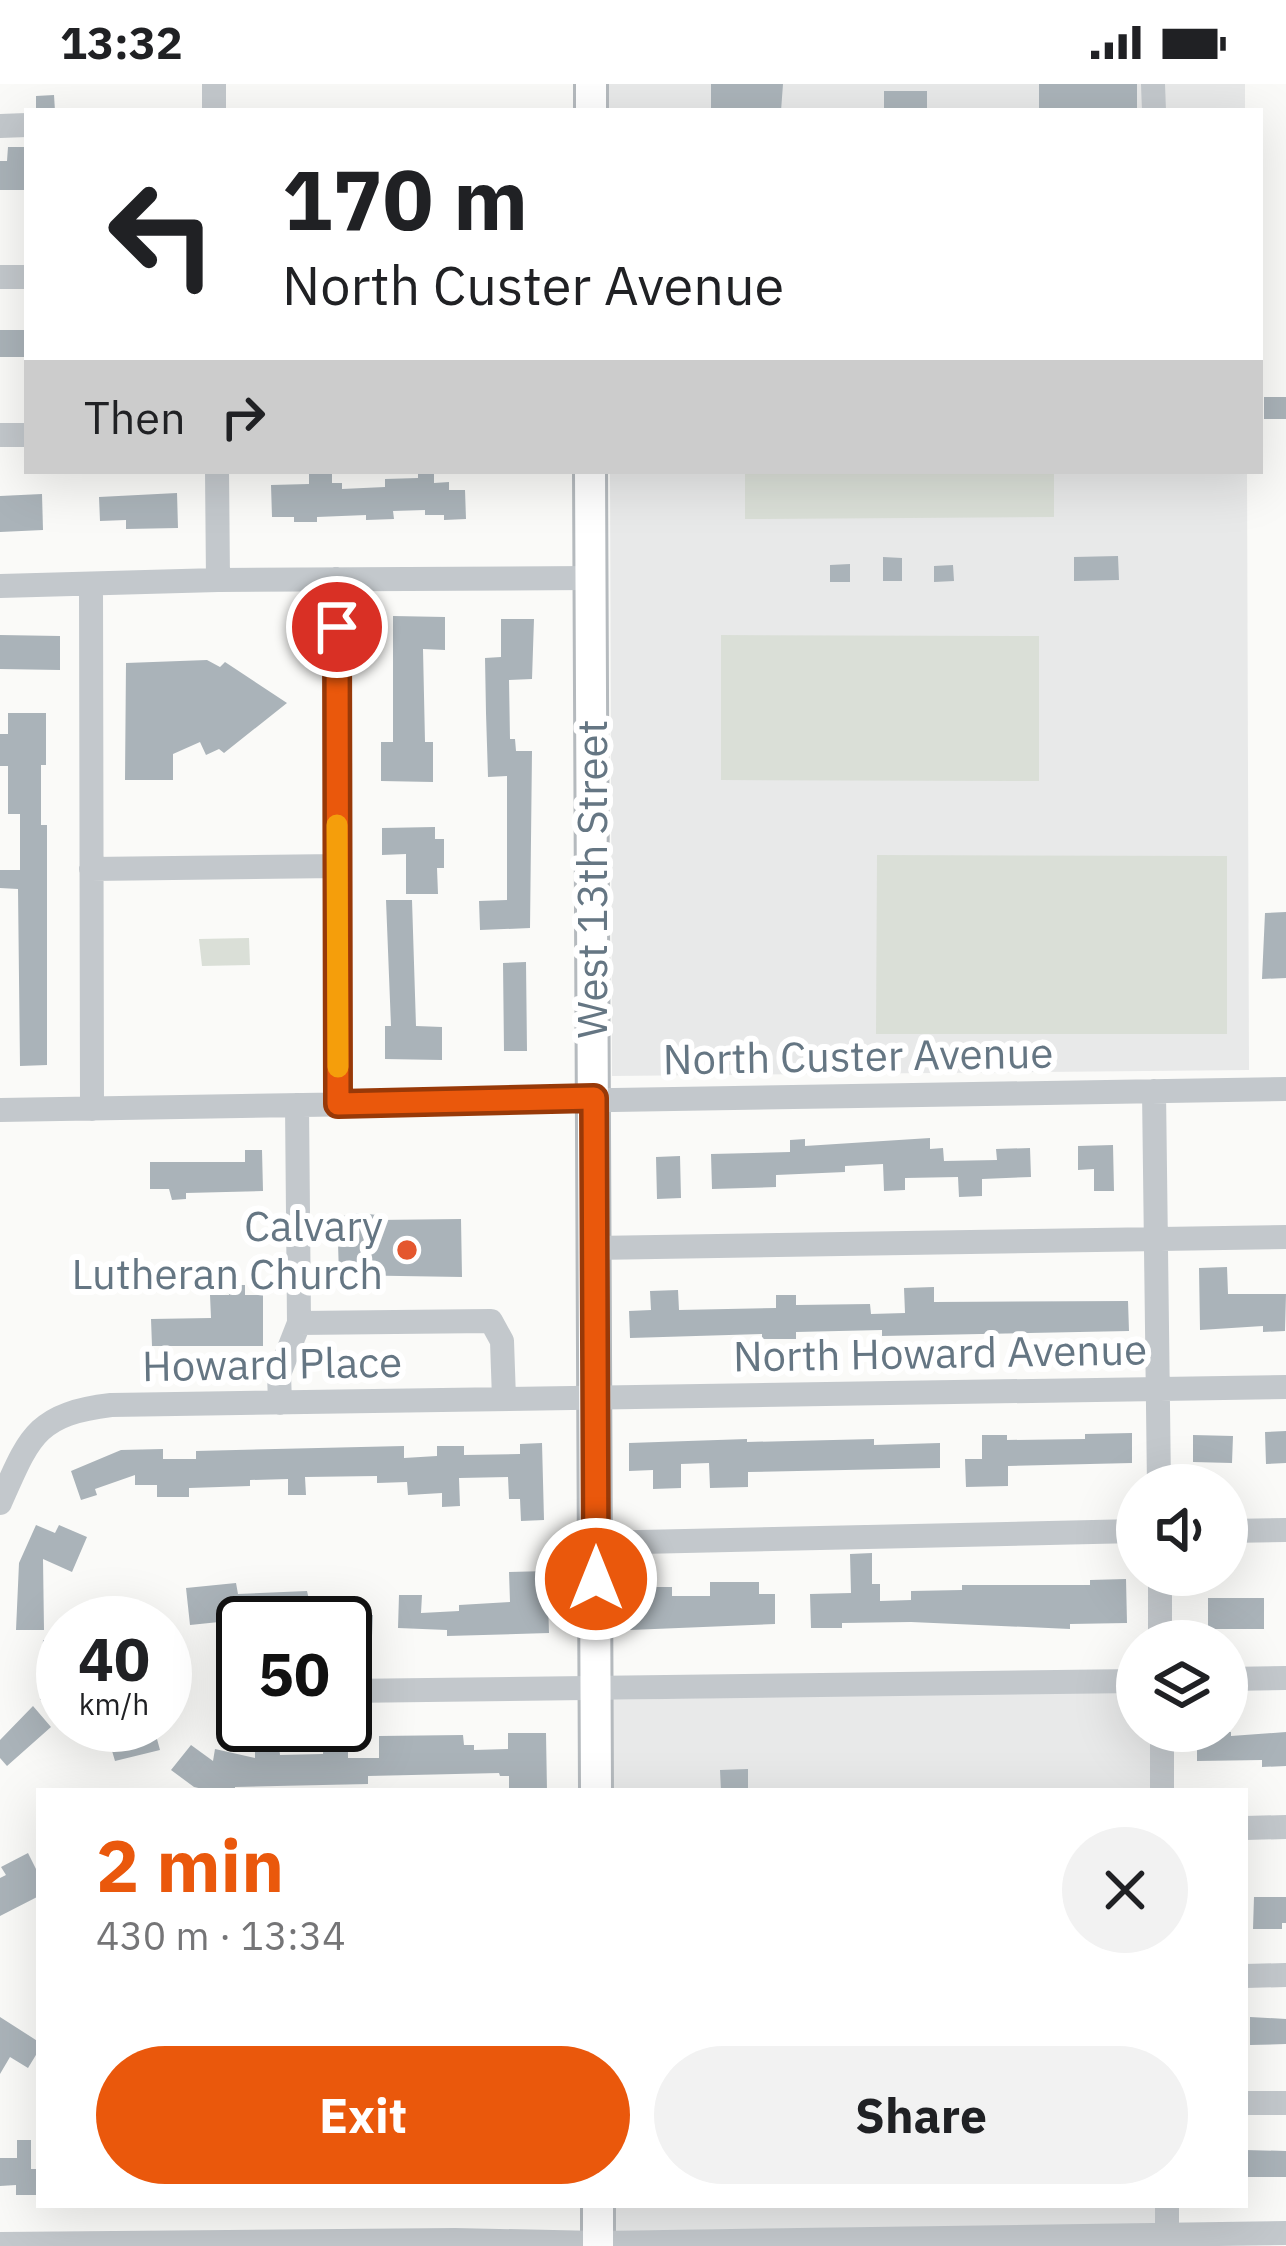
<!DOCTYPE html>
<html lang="en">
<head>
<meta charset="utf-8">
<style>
  :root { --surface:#fff; --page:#f2f2f2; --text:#202124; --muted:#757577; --accent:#ea580c }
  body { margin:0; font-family:"IBM Plex Sans",sans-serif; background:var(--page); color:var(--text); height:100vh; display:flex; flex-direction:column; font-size:45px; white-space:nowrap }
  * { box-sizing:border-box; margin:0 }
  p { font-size:39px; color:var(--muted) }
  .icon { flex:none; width:66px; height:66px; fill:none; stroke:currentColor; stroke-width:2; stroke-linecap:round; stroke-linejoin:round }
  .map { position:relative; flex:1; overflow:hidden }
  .panel { position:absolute; left:36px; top:1704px; width:1212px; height:420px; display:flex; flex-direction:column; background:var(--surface); border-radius:0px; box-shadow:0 12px 48px #0002 }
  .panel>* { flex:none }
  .banner { position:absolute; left:24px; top:24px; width:1239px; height:366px; border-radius:0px; box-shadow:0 12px 48px #0002; background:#fff; color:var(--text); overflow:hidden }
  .buttons { position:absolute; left:1116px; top:1380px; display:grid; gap:24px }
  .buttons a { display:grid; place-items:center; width:132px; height:132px; border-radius:50%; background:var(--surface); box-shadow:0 12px 48px #0002; font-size:60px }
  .speed { position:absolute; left:36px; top:1512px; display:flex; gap:24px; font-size:60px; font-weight:700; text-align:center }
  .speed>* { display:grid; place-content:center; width:156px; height:156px; border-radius:50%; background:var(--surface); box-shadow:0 12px 48px #0002; line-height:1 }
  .speed small { font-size:30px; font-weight:400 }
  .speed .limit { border:6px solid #111; border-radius:18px; background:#fff; color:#111 }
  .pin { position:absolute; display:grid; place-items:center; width:102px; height:102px; color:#fff; margin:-51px; border:6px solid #fff; border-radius:50%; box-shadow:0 3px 12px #0007 }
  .me { position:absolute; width:132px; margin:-66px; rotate:0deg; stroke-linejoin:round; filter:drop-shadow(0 0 9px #0008) }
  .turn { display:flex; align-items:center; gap:42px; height:252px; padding:0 60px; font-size:54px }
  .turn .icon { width:156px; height:156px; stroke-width:2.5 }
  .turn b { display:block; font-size:84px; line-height:102px }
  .then { display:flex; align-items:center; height:114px; padding:0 60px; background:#0003; gap:24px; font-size:45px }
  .round { display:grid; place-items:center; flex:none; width:126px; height:126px; border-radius:63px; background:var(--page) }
  .overview { display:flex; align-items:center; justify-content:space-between; height:204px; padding:0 60px }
  h1 { font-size:72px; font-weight:700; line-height:90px; color:var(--accent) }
  .cta { display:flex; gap:24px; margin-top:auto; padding:24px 60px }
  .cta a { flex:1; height:138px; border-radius:72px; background:var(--accent); color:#fff; font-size:48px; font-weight:700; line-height:138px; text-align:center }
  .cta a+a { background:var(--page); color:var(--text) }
  .status { display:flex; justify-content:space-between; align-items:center; height:84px; padding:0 60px; background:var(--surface); direction:ltr }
  .status svg { height:33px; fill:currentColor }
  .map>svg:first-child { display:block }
</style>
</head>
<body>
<div class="status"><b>13:32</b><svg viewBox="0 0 49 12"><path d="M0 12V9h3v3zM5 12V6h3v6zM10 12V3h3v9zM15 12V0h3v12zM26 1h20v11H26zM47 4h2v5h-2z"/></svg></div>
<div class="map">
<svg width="1286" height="2162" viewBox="0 0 1286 2162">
  <rect width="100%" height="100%" fill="#fafaf8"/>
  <path fill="#e8e9e9" d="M609,0H1245V27H609Z
    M610,387H1247L1249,986L612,992Z
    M1137,1606V1647H1151L1152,1707H609L608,1616Z
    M612,2121H1161L1162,2140L612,2147Z"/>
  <path fill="#dadfd7" d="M745,387H1054V433L745,435Z
    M721,551L1039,552V697L721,696Z
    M877,771L1227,772V950H876Z
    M249,854L250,881L202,882L199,855Z"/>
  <path fill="#aab3b9" d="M711,0H783L781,27H711Z
    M1039,0H1137V27H1039Z
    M884,7H927V27H884Z
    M54,11L55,27H36V12Z
    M8,63H27V106H0V77H7Z
    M0,246H27V273H0Z
    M1264,313H1286V335H1264Z
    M309,387H332V399H342V405L385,403V395L418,394V387H434V399L449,398V406H465L466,435L444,436V431H425V426L393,427L394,435L366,436V431L317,433V438H294V433H272L271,401L309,400Z
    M177,409L178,444L126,445V436L100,437L99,413Z
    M42,410L43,446L0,448V412Z
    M1118,472L1119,496L1074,497V473Z
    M883,473L902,474V497H883Z
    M850,480V498H830V481Z
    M953,481L954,497L934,498V482Z
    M393,532L445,533V566L423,565L425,658H433V698L381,697V658H393Z
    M501,535H534L532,595L509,596L510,655H515L516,667H532L530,844L480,846L479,817L507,816V692L488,693L486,629L485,574L501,573Z
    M0,551L60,552V586L0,585Z
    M207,576L220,583L225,578L287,619L224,669L219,665L206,671L200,658L173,670V696H125L126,579Z
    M8,629H46V681H41V741H47V981L20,982L18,805L0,804V786H20V730H8V682H0V650H8Z
    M435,743V755H444V784H437L438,810H406V770L382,771V744Z
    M386,816H412L416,942L442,943V976L385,975V942H391Z
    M1286,828V894L1262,895L1265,829Z
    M526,878L527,967H504L503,879Z
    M930,1054V1065L943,1064L944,1077L997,1076L996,1065L1030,1064L1031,1093L982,1095V1112L959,1113L958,1093L905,1094V1106L884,1107L883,1080L845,1082V1088L776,1091V1103L712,1105L711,1070L790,1068V1056L805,1055V1062Z
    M1113,1061L1114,1107H1094V1085L1078,1086V1062Z
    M245,1066H262L263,1107L186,1109V1115L172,1116L169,1105H150V1078H245Z
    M680,1072L681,1114L657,1115L656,1073Z
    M359,1129L377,1131V1136L461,1135L462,1193L339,1191L338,1159H344L343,1132Z
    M1227,1183L1228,1210H1286L1285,1247L1263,1248V1242L1200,1246L1199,1184Z
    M228,1201H245V1211H263V1262H152L151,1235L211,1234L210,1211H229Z
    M934,1203V1218L1128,1217L1129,1247L882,1252V1246L796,1248V1255H762V1250L630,1254L629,1227L651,1226L650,1207L678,1206L679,1226L776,1224V1211H796V1221L870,1220L871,1230L905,1229L904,1204Z
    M1286,1347V1379L1266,1380L1265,1348Z
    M1132,1349V1379L1008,1382V1402L966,1403L965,1375H982V1351H1007V1356L1085,1355V1350Z
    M1193,1351L1233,1352L1232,1379L1193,1378Z
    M747,1355V1358L874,1355V1361L940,1359V1384L748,1388V1403L710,1404L709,1379L681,1380V1404L653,1405V1386L629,1387V1359Z
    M542,1359L544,1436L521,1437L520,1415H509L508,1393L459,1394L460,1422L442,1423V1409L408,1411L407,1398L377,1399V1392L305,1393L306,1411H288V1395L250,1396V1402L189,1404V1413H157V1401H135V1391L95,1405L97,1411L81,1416L71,1387L121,1366L163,1365V1375H196V1367L404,1362V1374L437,1372V1362H464V1371L520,1370V1360Z
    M36,1441L55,1449L59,1441L87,1453L72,1488L43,1475L44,1546H16L19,1479Z
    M872,1469V1500H880V1517L911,1516V1507L962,1506V1501H1090V1496L1126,1495L1127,1539L1070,1540V1545L911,1538L842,1539V1544H811L810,1510L851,1509L850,1470Z
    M547,1487L549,1549L447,1552V1546L398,1544L399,1511H422L421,1529L459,1527V1521L510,1518L509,1488Z
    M710,1498H759V1510H775V1540L630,1546L629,1520H647L646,1503H672V1512H710Z
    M236,1499L238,1510L307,1507L311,1524L355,1525V1531H373L372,1552H345V1539L248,1535L190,1541L186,1504Z
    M1208,1514H1264V1545H1208Z
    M43,1556L63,1557V1616H40Z
    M33,1622L51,1643L7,1682L0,1674V1656Z
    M116,1641H140L137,1649L154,1644L160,1666L115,1677L110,1660L120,1657Z
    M1197,1647L1231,1648V1652L1286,1648V1682L1262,1683V1676L1197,1677Z
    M508,1649H546L547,1707H509V1692H500L499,1689L368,1692V1700L235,1703V1707H212L194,1703L171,1686L191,1661L213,1677L215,1665L255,1674V1663L279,1662L280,1671L323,1670L324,1651H348V1674H379V1652L463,1651L464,1661H474V1666L508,1665Z
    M748,1685V1707H721L720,1686Z
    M28,1769L39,1791V1812L0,1832V1794L6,1791L1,1783Z
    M1254,1813H1286V1839H1282V1845H1253Z
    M0,1933L39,1958V1966L28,1984L10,1973L0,1990Z
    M1250,1933L1286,1935V1960L1250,1961Z
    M17,2056H31V2085H39V2111H16V2101L0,2102V2074H17Z
    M1245,2066L1286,2067V2093H1245Z"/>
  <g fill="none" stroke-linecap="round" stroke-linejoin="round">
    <g stroke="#b5babe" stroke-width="36">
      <path id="major" d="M591,27V0
        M590,387L596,1707
        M598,2121V2162"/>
    </g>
    <path stroke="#c3c8cc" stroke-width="24" d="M214,0V27
      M1153,0L1154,27
      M0,42L27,41
      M0,193H27
      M0,351H27
      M217,387L218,496
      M336,495L338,1020
      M91,501L92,1025
      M0,502L218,496L590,494
      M91,785L337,782
      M1154,1007L1159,1401
      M0,1026L1286,1005
      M594,1164L1286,1153
      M299,1239L491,1237L502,1257L504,1315
      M280,1319L279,1290L299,1239L297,1021
      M0,1419C29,1354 35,1330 111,1321L1286,1303
      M1227,1447L1286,1446
      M595,1459L1137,1447
      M1160,1491V1557
      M1227,1595L1286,1594
      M345,1607L1137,1597
      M1162,1647V1707
      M1245,1744L1286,1743
      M1245,1892L1286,1891
      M1245,2019H1286
      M1167,2121V2151
      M0,2160L455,2156L598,2159L1286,2149"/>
    <use href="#major" stroke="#fff" stroke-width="30"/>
  </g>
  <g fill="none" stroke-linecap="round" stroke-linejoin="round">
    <g stroke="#983908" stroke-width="30">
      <path id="route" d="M337,543L338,1020L594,1014L596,1495"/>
    </g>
    <use href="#route" stroke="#ea580c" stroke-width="21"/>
    <path stroke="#f59e0b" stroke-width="21" d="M337,741L338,983"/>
  </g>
  <circle fill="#e4572e" stroke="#fff" stroke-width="4.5" cx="407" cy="1166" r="12"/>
  <g text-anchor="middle" stroke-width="12" stroke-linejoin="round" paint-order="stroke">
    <g font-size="42" fill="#657683" stroke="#fff">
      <text transform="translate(592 795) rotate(-90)" y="15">West 13th Street</text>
      <text transform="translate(858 972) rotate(-1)" y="15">North Custer Avenue</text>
      <text transform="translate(940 1269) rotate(-1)" y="15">North Howard Avenue</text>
      <text transform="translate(272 1280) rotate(-1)" y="15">Howard Place</text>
    </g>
    <g font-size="42" fill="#657683" stroke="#fff" text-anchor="end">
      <text x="383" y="1157">Calvary<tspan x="383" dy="48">Lutheran Church</tspan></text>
    </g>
  </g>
</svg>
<div class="buttons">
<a><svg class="icon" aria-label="sound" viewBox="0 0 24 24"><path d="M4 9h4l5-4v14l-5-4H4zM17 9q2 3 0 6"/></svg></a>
<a><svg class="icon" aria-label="layers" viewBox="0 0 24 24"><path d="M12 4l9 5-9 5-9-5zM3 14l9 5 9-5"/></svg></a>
</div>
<div class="speed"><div>40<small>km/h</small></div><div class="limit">50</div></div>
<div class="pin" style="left:337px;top:543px;background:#d93025"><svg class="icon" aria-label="arrive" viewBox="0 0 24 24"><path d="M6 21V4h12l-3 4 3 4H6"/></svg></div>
<svg class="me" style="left:596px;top:1495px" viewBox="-20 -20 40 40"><circle r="17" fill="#ea580c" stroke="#fff" stroke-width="3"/><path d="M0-11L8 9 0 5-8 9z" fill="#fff"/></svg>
<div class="banner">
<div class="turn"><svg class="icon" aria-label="left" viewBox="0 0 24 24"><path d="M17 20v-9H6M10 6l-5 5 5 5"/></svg><div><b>170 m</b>North Custer Avenue</div></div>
<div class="then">Then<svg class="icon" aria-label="right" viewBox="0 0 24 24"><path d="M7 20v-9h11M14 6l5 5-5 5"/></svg></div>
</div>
<section class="panel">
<div class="overview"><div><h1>2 min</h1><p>430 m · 13:34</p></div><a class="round"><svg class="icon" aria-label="close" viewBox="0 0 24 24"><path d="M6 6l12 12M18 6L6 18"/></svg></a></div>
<div class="cta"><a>Exit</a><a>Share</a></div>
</section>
</div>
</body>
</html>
